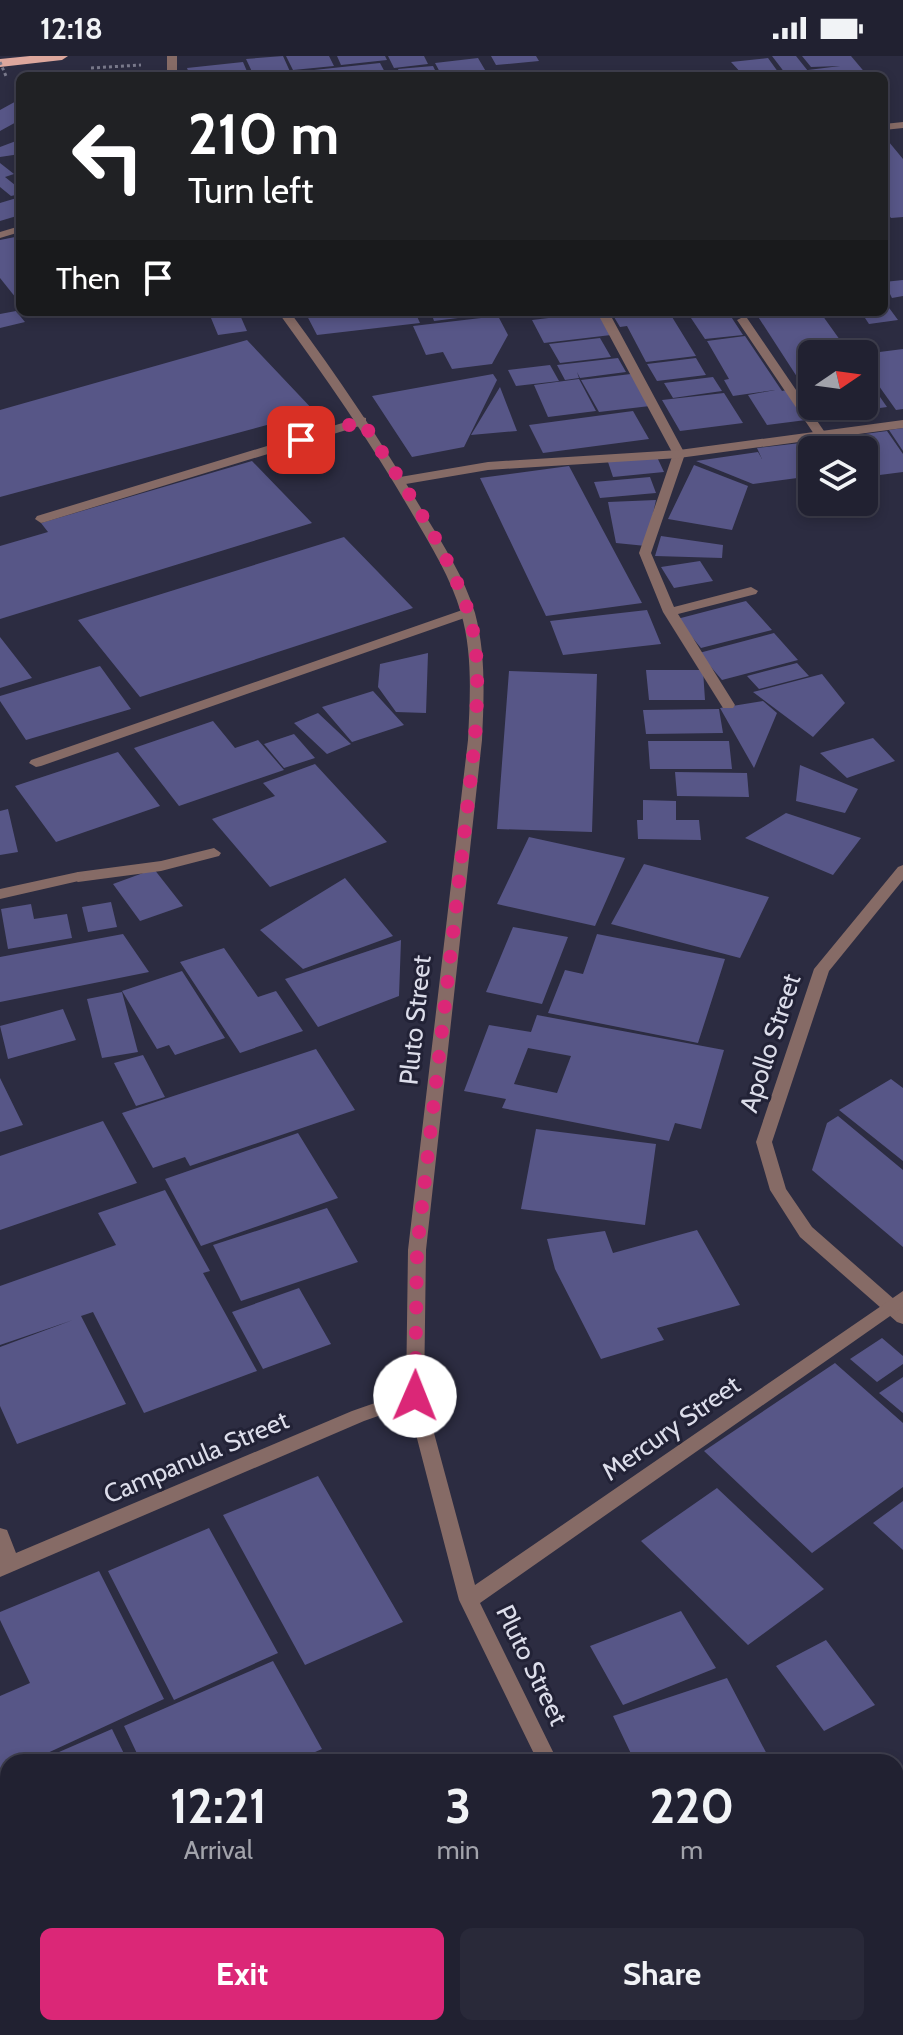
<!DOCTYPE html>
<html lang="en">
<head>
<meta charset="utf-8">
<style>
  :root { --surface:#212131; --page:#292939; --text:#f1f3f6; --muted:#a2a3ab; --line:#3e3e4d; --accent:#db2777 }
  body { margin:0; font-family:Cabin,sans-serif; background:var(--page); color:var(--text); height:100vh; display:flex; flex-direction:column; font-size:30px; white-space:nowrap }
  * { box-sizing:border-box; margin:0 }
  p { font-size:26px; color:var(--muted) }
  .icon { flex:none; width:44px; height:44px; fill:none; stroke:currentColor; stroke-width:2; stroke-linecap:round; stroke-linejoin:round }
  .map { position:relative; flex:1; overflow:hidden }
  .drawer { position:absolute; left:0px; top:1698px; width:904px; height:282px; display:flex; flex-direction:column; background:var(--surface); border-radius:24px 24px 0 0; box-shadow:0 4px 12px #0003,0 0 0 2px var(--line) }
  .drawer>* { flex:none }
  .banner { position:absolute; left:16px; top:16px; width:872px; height:244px; border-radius:12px; box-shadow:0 4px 12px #0003,0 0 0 2px var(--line); background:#202124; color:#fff; overflow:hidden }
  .needle { width:52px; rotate:77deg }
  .controls { position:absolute; left:798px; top:284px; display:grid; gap:16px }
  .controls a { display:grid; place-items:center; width:80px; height:80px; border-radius:12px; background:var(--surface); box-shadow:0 4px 12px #0003,0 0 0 2px var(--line); font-size:40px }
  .pin { position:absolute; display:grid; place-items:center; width:68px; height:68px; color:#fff; margin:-34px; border-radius:16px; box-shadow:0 4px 12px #0006 }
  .me { position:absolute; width:88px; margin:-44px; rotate:1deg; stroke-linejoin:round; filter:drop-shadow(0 0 6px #0008) }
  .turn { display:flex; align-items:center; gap:28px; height:168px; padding:0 40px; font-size:36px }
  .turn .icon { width:104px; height:104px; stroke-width:2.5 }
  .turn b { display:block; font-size:56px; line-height:68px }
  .then { display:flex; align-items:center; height:76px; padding:0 40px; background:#0003; gap:16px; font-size:30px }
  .eta { display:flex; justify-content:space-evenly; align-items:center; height:136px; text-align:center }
  .eta b { font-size:48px; font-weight:800; line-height:56px }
  .action { display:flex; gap:16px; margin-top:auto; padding:16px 40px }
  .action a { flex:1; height:92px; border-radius:12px; background:var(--accent); color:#fff; font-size:32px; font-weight:800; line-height:92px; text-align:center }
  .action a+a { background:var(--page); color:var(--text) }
  .status { display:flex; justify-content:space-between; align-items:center; height:56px; padding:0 40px; background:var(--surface); direction:ltr }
  .status svg { height:22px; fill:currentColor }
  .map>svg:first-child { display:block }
</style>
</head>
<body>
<div class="status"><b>12:18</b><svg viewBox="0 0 49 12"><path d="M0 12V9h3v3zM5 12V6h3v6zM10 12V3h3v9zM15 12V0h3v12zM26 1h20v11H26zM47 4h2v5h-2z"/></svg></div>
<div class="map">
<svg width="903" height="1979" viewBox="0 0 903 1979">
  <rect width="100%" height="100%" fill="#2c2c41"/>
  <path fill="#575687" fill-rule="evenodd" d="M283,0L292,20H254L246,3Z
    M286,0H329L334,10L293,14Z
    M337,0H385L387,4L341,9Z
    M388,0H424L428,8L394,12Z
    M491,0H536L539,5L496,9Z
    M772,0H796L808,15L785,17Z
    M802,0H851L867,19L813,20L808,14L840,10L811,11Z
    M478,2L488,19L442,20L435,7Z
    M768,2L781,20H744L731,6Z
    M243,6L249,20H190L187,12Z
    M380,7L387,20H296L295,16Z
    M433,10L438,20H401L398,13Z
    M20,43V64L0,75V54Z
    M884,80L903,103V161L891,162L884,153Z
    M16,85L20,88V98L0,101V91Z
    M0,107L14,118L5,121L20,133V138L11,140L0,131Z
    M20,141V159L0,165V147Z
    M20,180V247L0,222V184Z
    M903,224V240L892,242L884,226Z
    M884,245L898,264L869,268L861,256H884Z
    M16,255L25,266L0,272V258Z
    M305,256H415L420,267L317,279Z
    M431,256H490V258L434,265Z
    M598,256L611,279L544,287L532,264Z
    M611,256H669L696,300L646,306L627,270L620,271Z
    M687,256H728L743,279L705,283Z
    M755,256H820L850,298H812V344Z
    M240,259L247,275L218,279L211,262Z
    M498,260L508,279L492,308L452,313L443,296L426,299L413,270Z
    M745,280L782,335L787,334L806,364L767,369L748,339L775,334L733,340L724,324L729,323L707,285Z
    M600,282L611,301L560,307L549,288Z
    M247,284L315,356L0,441V354Z
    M903,293V353L896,354L864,309V298Z
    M618,302L626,316L580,322L577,316L579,322L565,324L557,309Z
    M696,302L706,319L657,325L647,308Z
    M550,309L559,325L516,330L508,314Z
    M493,318L497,324L464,391L412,401L372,340Z
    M631,318L650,350L599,356L581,324Z
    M864,318L887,351L823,360L816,350H864Z
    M713,321L722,335L673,342L664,327Z
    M579,323L596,355L548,361L534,329Z
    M500,331L517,375L471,379Z
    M724,337L743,367L680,375L662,344Z
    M633,355L649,383L543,397L529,369Z
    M903,372V395L889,374Z
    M887,375L903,398V416L864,421V394H817L812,385Z
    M809,386L815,394H812V420L753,428L696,405L758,396L762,403L757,392Z
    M657,401L664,416L613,421L608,406Z
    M252,405L312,467L0,563V490L48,476L41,467Z
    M694,409L748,430L732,474L668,463Z
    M569,410L604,476L642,547L546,560L480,422Z
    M650,421L656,437L600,442L594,426Z
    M656,444L646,490L616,487L608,446Z
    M661,480L723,489L722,502L655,500Z
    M344,481L413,552L140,641L78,564Z
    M700,505L713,525L674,532L661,511Z
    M746,545L772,574L701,592L677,563Z
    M647,554L661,588L563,599L550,565Z
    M774,577L798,604L722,624L699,597Z
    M0,581L32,622L0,632Z
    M428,597L426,657L396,656L378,631L380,608Z
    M797,607L809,620L759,633L747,620Z
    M100,610L131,653L26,684L0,645V640Z
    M646,614H703L705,644H649Z
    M509,615L597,618L592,776L497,773Z
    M822,618L845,647L813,681L753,636Z
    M373,635L404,669L352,686L322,651Z
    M763,645L777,657L754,712L720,652Z
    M719,653L723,677L646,678L643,654Z
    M318,657L351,688L327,698L294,667Z
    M213,665L235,692L258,684L284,714L179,750L134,692Z
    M294,678L315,702L284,712L264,688Z
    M873,682L895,705L847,722L820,697Z
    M648,685H729L732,713H650Z
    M118,696L160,750L56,786L15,730Z
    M315,708L387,786L270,831L212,763L275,740L263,727Z
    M800,709L858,733L845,757L796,745Z
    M675,716L747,717L749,741L677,740Z
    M643,744L676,745V764H699L701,784L638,783L637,764H643Z
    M8,753L18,796L0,799V755Z
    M786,757L861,782L833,819L745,782Z
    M529,781L625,802L595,870L497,848Z
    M644,808L769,841L740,902L611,868Z
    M154,813L183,850L140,865L113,828Z
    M345,822L393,880L303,913L260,874Z
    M111,846L117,871L88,876L82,851Z
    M31,848L34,863L67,858L72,882L8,893L1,853Z
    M513,871L568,881L542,948L486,936Z
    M123,878L149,916L0,946V901Z
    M597,878L725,903L698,987L548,957L565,914L583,918Z
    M401,884L399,940L318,971L285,923Z
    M224,892L258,941L276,935L303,975L240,997L180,906Z
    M182,915L225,982L175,999L169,989L157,993L122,935Z
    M122,936L138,996L102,1002L87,943Z
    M63,953L76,984L8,1003L0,970Z
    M537,959L724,994L701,1073L675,1067L669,1085L502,1052L506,1043L464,1035L489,969L531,976ZM528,992L571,1000L557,1037L514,1028Z
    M316,993L355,1054L190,1110L185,1101L153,1112L122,1057Z
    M143,999L165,1041L136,1050L114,1007Z
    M0,1022L23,1069L0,1076Z
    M891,1023L903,1032V1105L839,1054Z
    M838,1060L903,1114V1191L812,1114L827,1067Z
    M103,1065L137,1127L0,1174V1100Z
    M536,1073L656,1088L645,1169L521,1153Z
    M298,1077L338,1142L201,1190L165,1123Z
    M165,1134L210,1215L203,1217L257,1315L144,1357L93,1256L81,1260L126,1348L17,1388L0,1350V1291L73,1264L0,1289V1230L116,1189L98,1157Z
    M327,1152L358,1206L241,1245L213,1189Z
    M697,1174L740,1249L657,1272L664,1284L601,1303L555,1213L547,1183L605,1175L613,1197Z
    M299,1232L331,1288L263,1313L232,1256Z
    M882,1282L903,1300V1308L877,1326L850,1303Z
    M835,1307L903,1367V1431L812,1497L704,1395Z
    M903,1321V1357L879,1337Z
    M318,1420L403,1566L305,1609L223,1459Z
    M717,1432L824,1533L748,1589L641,1485Z
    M903,1445V1494L873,1467Z
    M209,1472L278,1597L174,1644L108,1515Z
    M99,1515L164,1643L28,1706H8V1715L0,1719V1640L30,1627L0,1564V1556Z
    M681,1555L716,1612L623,1649L590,1590Z
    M826,1584L875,1649L824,1675L776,1610Z
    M273,1605L322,1693L292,1706H169L168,1703L141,1706L124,1670Z
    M727,1622L771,1706H635L613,1660Z
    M112,1673L128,1706H36Z
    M8,1718V1789L0,1770V1722Z
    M896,1806L903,1814V1851L896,1856Z
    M0,1881L8,1901V1920L0,1923Z
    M903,1893V1979H852L846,1972H896V1899Z
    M8,1971L30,1972L33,1979H0V1974Z
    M61,1972H203L189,1979H64Z
    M341,1972H387L372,1979H344Z
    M433,1972H674L676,1975L669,1979H421Z"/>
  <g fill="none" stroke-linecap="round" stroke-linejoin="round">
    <path stroke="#79798b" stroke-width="3" stroke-dasharray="3 3" stroke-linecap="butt" d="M91,12L141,9"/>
    <path fill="#866b66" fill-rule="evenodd" d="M606,259L612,262L685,398L651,497L674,551L751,531L758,535L756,538L678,558L735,649L733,652H723L663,556L639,497L673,398L600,262Z
      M743,261L747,262L826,378L824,381L820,382L814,378L737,264Z
      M362,361L366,362V368L45,466L41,467L35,463L37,460Z
      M468,552L473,553V559L41,710L36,711L29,707L31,704Z
      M214,792L221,797L219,800L161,815L78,826L71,821L78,816L161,805Z"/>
    <path fill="#866b66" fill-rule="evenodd" d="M903,66V72L884,74V68Z
      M20,170V176L0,182V176Z
      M903,364V372L679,402L488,414L400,429L394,425L400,421L488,406L679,394Z
      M903,809V824L829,915L772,1086L786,1133L812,1171L903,1251V1268L897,1266L800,1181L770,1134L756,1086L814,913L898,811Z
      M78,816L85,821L83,824L0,843V833Z
      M415,1333L421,1335L424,1340L421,1345L364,1365L0,1521V1472L7,1474L16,1497L352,1355Z"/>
    <path fill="#866b66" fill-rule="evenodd" d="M167,0H177V20H167Z
      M278,256H290C338,321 384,389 425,459C444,490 464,521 475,557C486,598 484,641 482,684L426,1194L424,1340L475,1529L903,1235V1251L480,1547L558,1706H538L459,1544L406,1340L408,1194L468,684C470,642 473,598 461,557C451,522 431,490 413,459C372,388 326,322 278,256Z
      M712,1972H736L739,1979H715Z"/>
    <path fill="#dda79d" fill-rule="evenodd" d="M30,0H68L62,4L0,11V3Z"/>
    <path stroke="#79798b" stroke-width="3" stroke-dasharray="3 3" stroke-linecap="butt" d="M0,6L6,20"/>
  </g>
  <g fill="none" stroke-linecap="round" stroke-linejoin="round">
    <path stroke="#db2777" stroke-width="14" stroke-dasharray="0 25.2" d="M301,384L362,365C400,425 445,487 468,555C481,596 477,642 475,684L417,1194L415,1340"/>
  </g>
  <g text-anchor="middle" stroke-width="6" stroke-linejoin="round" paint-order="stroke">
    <g font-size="26" fill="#dcddea" stroke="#222236">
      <text transform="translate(415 964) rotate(-84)" y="9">Pluto Street</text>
      <text transform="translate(770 987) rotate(-72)" y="9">Apollo Street</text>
      <text transform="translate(671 1372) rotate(-35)" y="9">Mercury Street</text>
      <text transform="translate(196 1401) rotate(-23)" y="9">Campanula Street</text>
      <text transform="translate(532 1609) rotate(64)" y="9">Pluto Street</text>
    </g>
  </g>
</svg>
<div class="controls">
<a><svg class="needle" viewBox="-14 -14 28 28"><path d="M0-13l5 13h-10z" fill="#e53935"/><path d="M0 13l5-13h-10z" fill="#a2a3ab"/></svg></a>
<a><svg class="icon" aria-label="layers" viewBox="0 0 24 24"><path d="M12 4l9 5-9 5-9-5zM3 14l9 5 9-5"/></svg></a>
</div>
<div class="pin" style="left:301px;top:384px;background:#d93025"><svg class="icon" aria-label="arrive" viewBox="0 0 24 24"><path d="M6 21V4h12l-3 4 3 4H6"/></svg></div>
<svg class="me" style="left:415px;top:1340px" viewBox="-20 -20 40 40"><circle r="19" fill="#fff"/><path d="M0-13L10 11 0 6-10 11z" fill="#db2777"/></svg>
<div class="banner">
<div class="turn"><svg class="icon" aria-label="left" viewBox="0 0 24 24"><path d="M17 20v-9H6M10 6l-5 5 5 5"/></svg><div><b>210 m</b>Turn left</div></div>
<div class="then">Then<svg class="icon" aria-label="arrive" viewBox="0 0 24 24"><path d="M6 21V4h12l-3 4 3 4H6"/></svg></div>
</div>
<section class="drawer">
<div class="eta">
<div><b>12:21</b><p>Arrival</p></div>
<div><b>3</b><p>min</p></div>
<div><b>220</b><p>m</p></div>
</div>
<div class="action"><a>Exit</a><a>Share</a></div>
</section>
</div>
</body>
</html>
